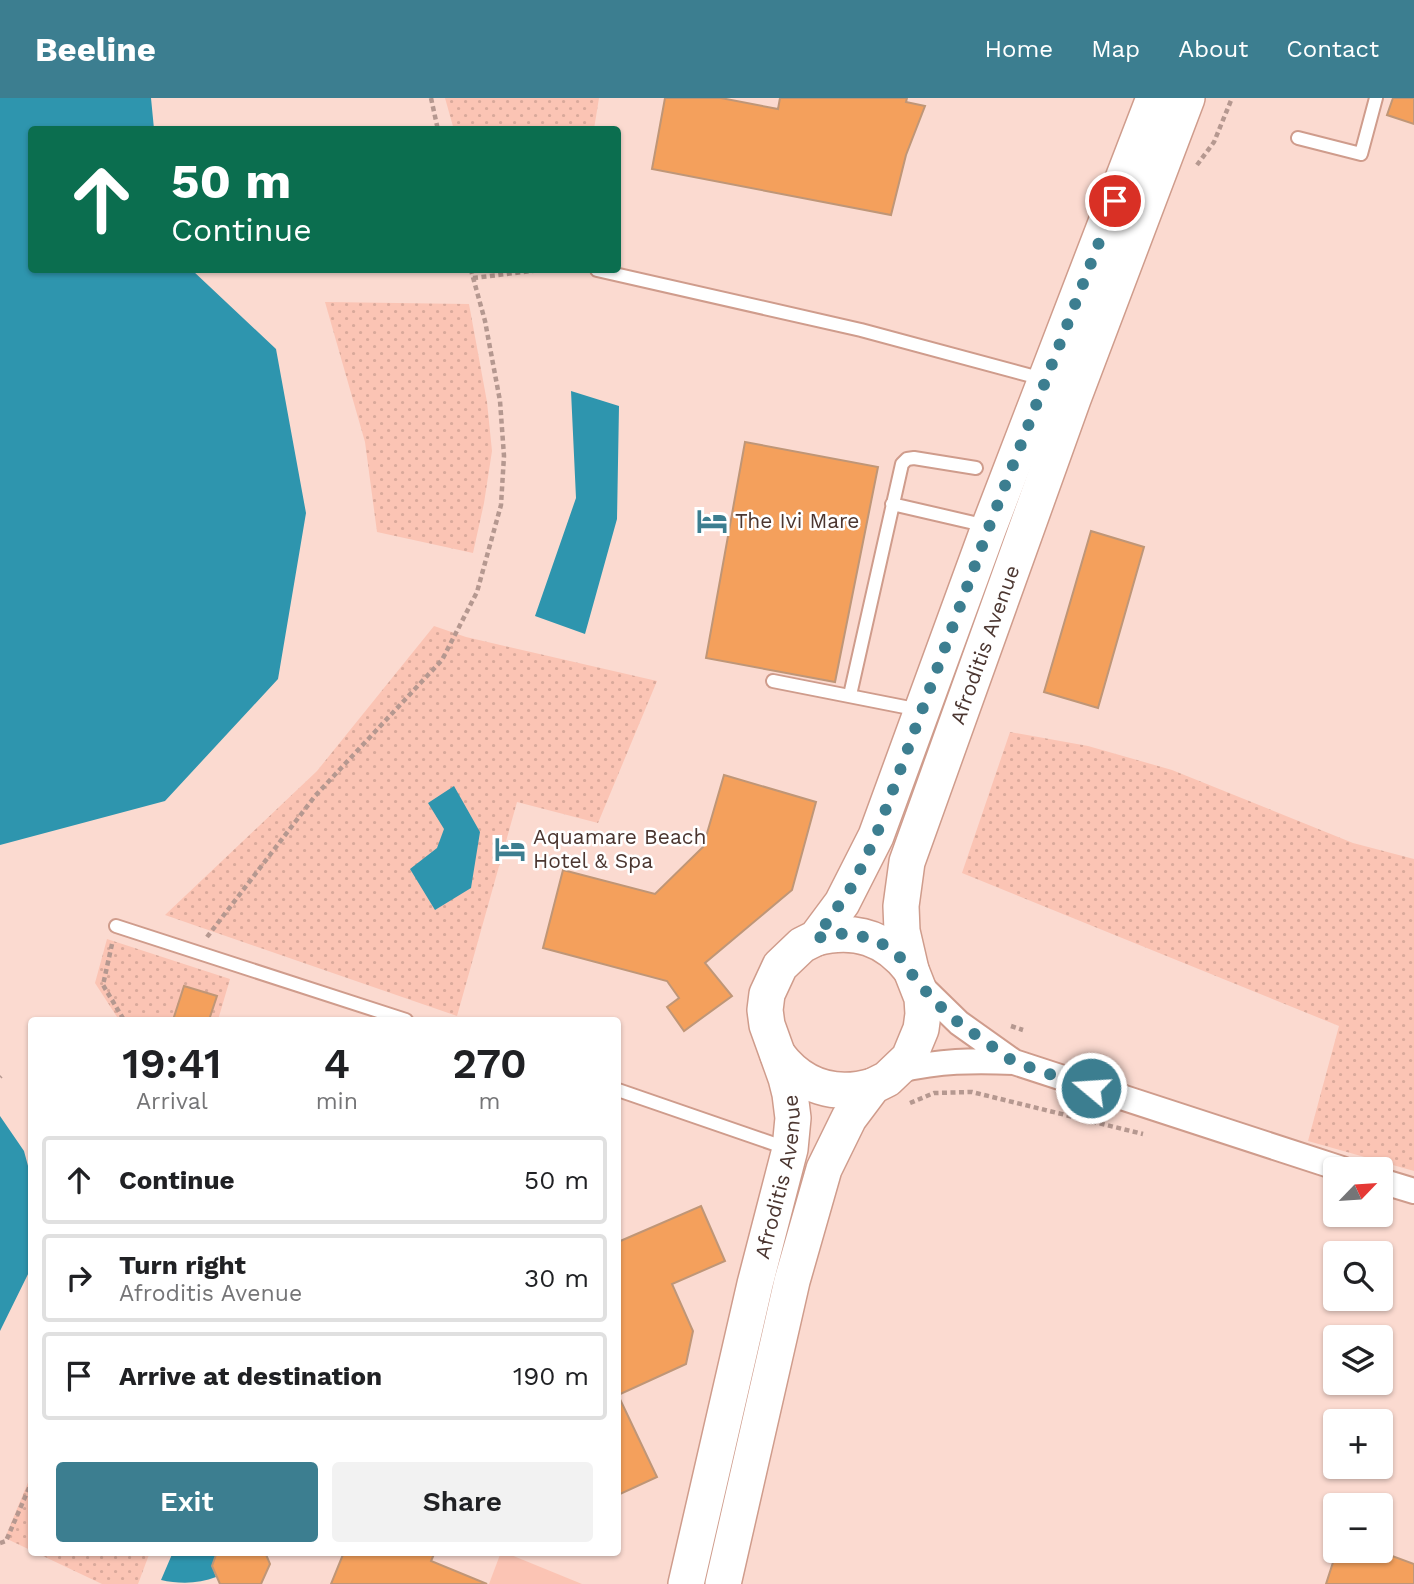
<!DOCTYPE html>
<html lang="en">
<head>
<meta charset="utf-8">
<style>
  :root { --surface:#fff; --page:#f2f2f2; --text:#202124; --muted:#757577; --line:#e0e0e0; --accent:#3c7e90 }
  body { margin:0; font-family:"Work Sans",sans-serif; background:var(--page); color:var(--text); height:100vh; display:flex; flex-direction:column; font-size:26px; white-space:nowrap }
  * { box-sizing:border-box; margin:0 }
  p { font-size:23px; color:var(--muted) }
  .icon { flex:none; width:38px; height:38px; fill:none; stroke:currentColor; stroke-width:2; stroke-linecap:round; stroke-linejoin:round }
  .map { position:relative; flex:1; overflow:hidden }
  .sheet { position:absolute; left:28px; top:919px; width:593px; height:539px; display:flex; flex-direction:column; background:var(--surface); border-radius:7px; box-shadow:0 2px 5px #0004 }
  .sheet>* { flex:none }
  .hud { position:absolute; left:28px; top:28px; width:593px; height:147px; border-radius:7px; box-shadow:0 2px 5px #0004; background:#0b6e4f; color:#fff; overflow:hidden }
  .needle { width:46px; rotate:65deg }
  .buttons { position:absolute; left:1323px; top:1059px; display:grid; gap:14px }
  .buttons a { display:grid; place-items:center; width:70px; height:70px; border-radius:7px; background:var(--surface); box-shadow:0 2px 5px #0004; font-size:35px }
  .pin { position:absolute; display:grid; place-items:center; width:60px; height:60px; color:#fff; margin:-30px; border:4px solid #fff; border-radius:50%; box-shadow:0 2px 7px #0007 }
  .me { position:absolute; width:77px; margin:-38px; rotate:288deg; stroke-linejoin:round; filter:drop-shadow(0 0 5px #0008) }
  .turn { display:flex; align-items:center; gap:24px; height:147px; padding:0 28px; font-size:32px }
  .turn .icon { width:91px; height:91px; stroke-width:2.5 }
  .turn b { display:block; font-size:49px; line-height:60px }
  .eta { display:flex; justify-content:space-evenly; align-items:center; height:119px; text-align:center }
  .eta b { font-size:42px; font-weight:600; line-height:49px }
  .button { display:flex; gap:14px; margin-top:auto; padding:14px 28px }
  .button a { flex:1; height:80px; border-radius:7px; background:var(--accent); color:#fff; font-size:28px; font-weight:600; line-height:80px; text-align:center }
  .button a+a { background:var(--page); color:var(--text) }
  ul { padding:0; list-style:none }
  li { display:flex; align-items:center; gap:21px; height:88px; margin:0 14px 10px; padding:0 14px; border:4px solid var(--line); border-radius:7px }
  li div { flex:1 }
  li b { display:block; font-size:26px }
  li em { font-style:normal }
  header { display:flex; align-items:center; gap:42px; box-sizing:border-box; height:98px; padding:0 35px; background:var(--accent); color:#fff }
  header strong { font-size:33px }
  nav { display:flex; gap:38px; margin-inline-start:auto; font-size:24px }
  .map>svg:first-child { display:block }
</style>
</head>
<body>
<header>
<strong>Beeline</strong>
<nav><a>Home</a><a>Map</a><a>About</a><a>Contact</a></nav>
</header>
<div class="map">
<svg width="1414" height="1486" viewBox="0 0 1414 1486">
  <defs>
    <pattern id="grass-dots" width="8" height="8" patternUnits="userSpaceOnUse" patternTransform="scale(1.75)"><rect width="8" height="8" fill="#fbc4b4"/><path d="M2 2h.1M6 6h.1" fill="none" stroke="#d9a99b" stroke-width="1.8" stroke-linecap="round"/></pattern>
  </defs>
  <rect width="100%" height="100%" fill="#fbdad0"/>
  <path fill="url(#grass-dots)" d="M445,0H599L594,31L454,32Z
    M325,204L469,206L487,304L492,353L484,405L473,455L377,434L365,344Z
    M434,528L466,539L657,583L598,725L517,704L457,918L165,817L317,673Z
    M1010,634L1088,648L1172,672L1353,745L1414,761V1073L1308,1043L1339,928L962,775Z
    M107,841L230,881L218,922H119L95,885Z
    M31,1377L32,1454H150L138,1486H102L5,1440Z"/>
  <path fill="#fbc4b4" d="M501,1454H504L582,1486H489Z"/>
  <path fill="#2e95ae" d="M0,0H151L154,31L32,32V172H192L276,251L306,415L278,581L165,703L0,747Z
    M571,293L619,308L617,421L585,536L535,518L576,400Z
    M454,688L480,734L471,790L435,812L410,771L437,750L444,731L428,705Z
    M0,1018L24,1053L31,1079L32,1168L0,1233Z
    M173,1454H217L212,1468L216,1479C199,1486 179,1486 161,1482Z"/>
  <path fill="#f4a05c" stroke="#bf9677" stroke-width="2" d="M665,0H721L778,11L780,0H907L906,4L925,8L906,57L891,117L652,71Z
    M1393,0H1414V26L1387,17Z
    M745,344L878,369L835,584L706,560Z
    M1091,433L1144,449L1098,610L1044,594Z
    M724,677L816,704L792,792L705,865L732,898L684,933L667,909L679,900L667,883L543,850L563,772L655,796L703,749Z
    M184,888L217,898L209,922H173Z
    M701,1108L725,1163L672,1186L693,1233L686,1266L618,1297L657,1379L618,1397V1144Z
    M1337,1452H1376L1414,1466V1486H1326Z
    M217,1454H265L270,1466L261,1486H220L212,1468Z
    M344,1454H435L431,1463L487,1486H331Z"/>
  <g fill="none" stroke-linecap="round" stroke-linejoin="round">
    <g stroke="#cf9c8c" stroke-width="16">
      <path id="lane" d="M1298,40L1361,56L1376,0
        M597,172L861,232L1043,281
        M892,406L987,428
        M773,583L920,612
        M850,597L902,366L907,361L914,360L976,370
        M116,828L406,922
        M618,992L786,1050"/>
    </g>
    <g stroke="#cf9c8c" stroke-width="28">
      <path id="street" d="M918,885L959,925L1014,964
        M899,972C941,963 971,962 1014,964L1342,1071
        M1381,1083L1414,1093"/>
    </g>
    <g stroke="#cf9c8c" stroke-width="38">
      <g id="secondary">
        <path d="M816,840C855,830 886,840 911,872"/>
        <path d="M778,957C802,989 835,999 873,988"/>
        <path id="s1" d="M686,1486L755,1186L790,1051L793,1020L790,996L786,980L767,927L765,912L767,896L780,868L802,847L816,840L842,805L876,738L989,429L1154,0"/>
        <path id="s2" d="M723,1486L792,1183L824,1071L849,1020L873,988L887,981L909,960L921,931L923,916L922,900L911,872L902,833L901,808L907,764L1073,301L1187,0"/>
      </g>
    </g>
    <path stroke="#b59890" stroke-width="4.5" stroke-dasharray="5 3.5" stroke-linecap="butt" d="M431,0L438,32
      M1197,67L1214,44L1232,0
      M473,180L540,172
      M207,839L315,698L442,562L477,494L501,407L504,358L500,303L485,223L471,172
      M112,846L103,887L124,922
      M1011,928L1023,932
      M0,979L1,978
      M910,1005L934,995L972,994L1143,1036
      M0,1445L6,1443L32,1383"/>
    <use href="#lane" stroke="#fff" stroke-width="12"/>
    <use href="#street" stroke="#fff" stroke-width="24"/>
    <use href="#secondary" stroke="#fff" stroke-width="35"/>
  </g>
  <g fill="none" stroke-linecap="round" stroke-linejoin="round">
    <path stroke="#3c7e90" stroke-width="12" stroke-dasharray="0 21.6" d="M1091,990L1014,964L959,925L943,911L918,885L901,860L877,842L847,835L816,840L853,787L876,738L989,429L1115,103"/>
  </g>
  <defs>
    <g id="hotel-bare" transform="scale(2.415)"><path d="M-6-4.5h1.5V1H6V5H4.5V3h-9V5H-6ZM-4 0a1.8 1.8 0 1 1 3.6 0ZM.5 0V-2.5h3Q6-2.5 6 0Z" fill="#3c7e90" stroke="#fff" stroke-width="2.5" paint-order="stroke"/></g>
  </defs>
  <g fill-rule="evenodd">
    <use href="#hotel-bare" x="712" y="423"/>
    <use href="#hotel-bare" x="510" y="751"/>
  </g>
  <g text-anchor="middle" stroke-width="5" stroke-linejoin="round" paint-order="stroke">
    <g font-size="21" fill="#4b3630" stroke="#fff" text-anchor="start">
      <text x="735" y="430">The Ivi Mare</text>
      <text x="533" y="746">Aquamare Beach<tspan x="533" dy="24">Hotel &amp; Spa</tspan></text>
    </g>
    <g font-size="21" fill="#4b3630" stroke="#fff">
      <text dy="7" stroke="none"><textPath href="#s2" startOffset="1003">Afroditis Avenue</textPath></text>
      <text dy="7" stroke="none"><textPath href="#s1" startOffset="418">Afroditis Avenue</textPath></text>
    </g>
  </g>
</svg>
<div class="buttons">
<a><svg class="needle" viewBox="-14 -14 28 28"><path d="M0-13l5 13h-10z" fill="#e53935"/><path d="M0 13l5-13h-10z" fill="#757577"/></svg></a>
<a><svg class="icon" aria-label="search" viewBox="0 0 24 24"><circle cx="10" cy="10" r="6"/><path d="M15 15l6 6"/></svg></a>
<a><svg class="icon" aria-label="layers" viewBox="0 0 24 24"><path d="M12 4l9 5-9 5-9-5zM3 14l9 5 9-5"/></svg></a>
<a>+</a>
<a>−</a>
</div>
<div class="pin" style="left:1115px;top:103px;background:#d93025"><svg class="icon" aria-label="arrive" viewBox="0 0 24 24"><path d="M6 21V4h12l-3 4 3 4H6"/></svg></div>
<svg class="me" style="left:1091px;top:990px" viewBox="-20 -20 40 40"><circle r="17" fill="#3c7e90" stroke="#fff" stroke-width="3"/><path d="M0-11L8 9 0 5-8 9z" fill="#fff"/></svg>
<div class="hud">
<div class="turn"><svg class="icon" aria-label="ahead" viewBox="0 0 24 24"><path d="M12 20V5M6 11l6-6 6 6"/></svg><div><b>50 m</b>Continue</div></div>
</div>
<section class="sheet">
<div class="eta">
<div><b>19:41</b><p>Arrival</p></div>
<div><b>4</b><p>min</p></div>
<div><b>270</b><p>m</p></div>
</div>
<ul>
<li><svg class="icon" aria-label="ahead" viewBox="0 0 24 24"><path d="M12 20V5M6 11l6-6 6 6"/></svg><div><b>Continue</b></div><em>50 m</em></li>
<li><svg class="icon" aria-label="right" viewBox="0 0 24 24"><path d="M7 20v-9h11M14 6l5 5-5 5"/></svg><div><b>Turn right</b><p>Afroditis Avenue</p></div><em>30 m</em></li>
<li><svg class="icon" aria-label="arrive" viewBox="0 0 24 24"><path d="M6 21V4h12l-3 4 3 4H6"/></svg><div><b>Arrive at destination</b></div><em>190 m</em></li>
</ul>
<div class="button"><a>Exit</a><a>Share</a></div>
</section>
</div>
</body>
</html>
